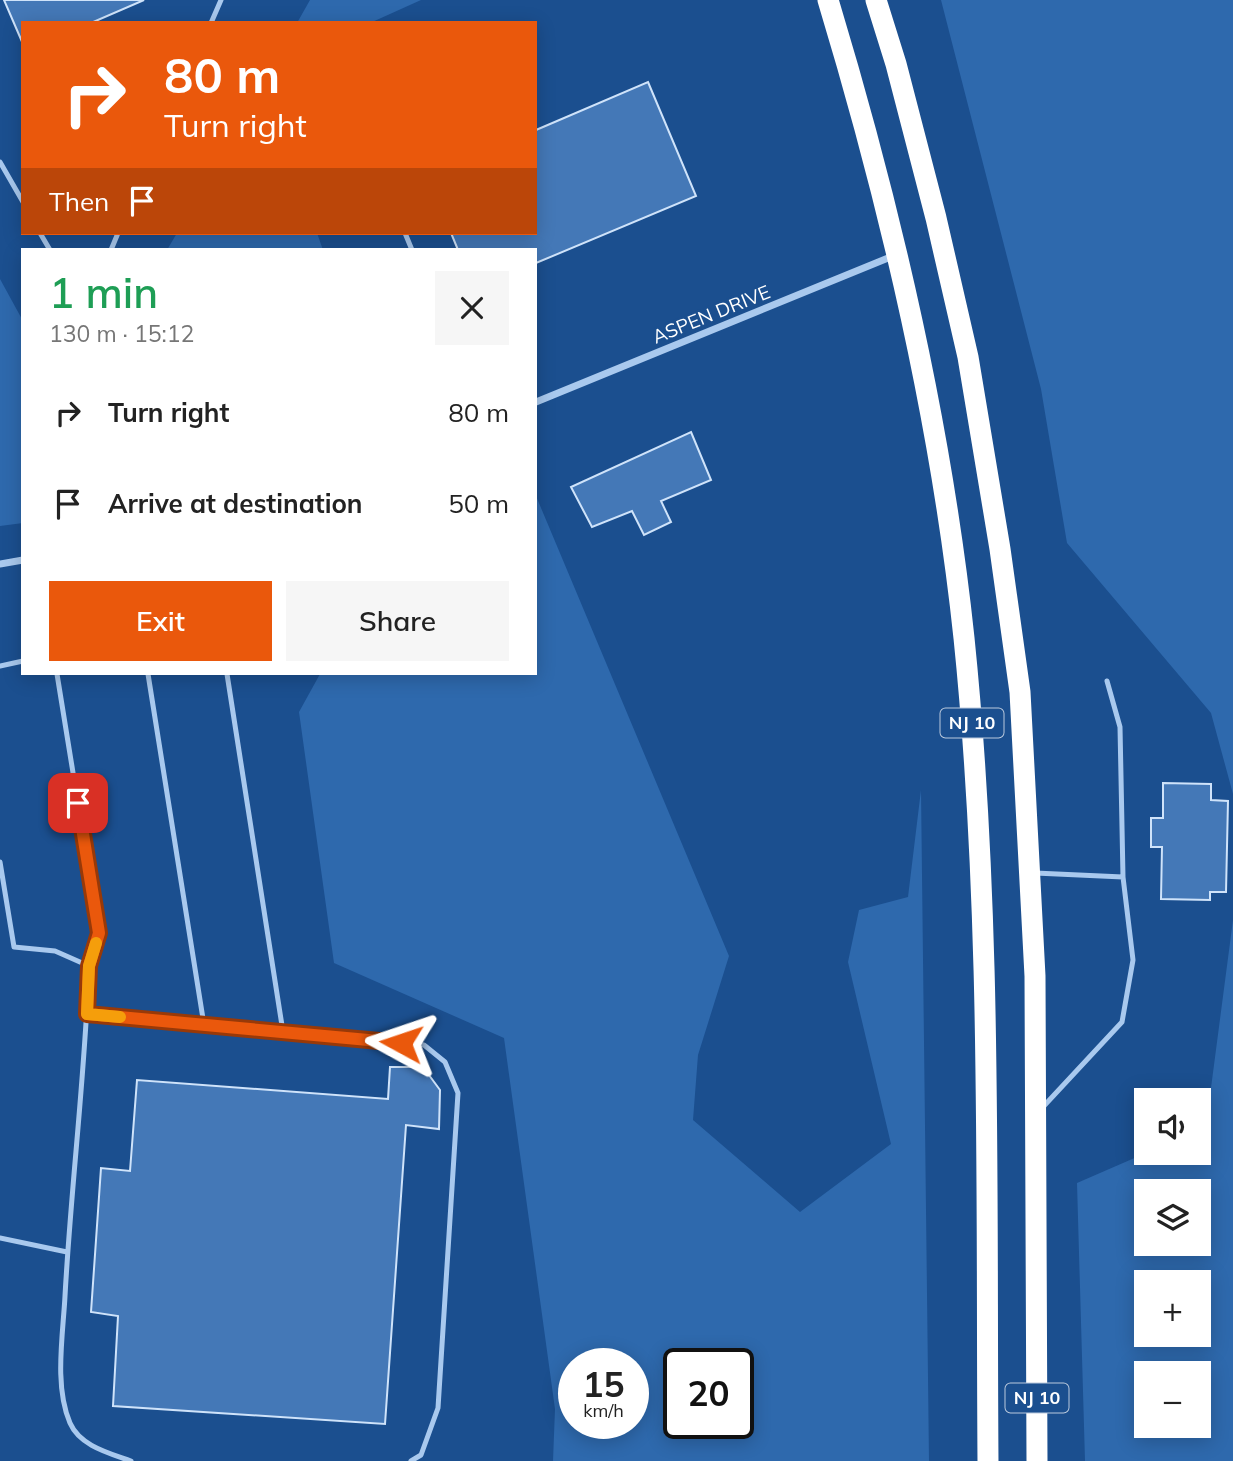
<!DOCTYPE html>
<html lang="en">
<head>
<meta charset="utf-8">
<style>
  :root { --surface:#fff; --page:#f6f6f6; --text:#222; --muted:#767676; --accent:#ea580c }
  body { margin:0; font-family:Mulish,sans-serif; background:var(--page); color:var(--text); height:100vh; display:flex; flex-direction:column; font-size:26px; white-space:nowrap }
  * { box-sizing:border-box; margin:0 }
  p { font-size:23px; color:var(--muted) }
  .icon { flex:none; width:38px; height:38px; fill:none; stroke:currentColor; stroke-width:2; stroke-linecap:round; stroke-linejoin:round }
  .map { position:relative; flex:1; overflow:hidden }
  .details { position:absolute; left:21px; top:248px; width:516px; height:427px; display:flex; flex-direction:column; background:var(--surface); border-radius:0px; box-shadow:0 4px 18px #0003 }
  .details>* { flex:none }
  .top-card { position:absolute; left:21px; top:21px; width:516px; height:214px; border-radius:0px; box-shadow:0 4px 18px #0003; background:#ea580c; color:#fff; overflow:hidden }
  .controls { position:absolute; left:1134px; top:1088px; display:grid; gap:14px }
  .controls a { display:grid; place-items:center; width:77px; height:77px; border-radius:0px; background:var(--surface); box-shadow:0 4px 18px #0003; font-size:35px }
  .speed { position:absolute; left:558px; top:1348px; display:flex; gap:14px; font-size:35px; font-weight:700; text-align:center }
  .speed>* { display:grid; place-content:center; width:91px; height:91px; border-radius:50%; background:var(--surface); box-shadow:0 4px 18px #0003; line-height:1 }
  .speed small { font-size:18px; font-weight:400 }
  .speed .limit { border:4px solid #111; border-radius:10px; background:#fff; color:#111 }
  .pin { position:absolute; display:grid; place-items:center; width:60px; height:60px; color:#fff; margin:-30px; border-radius:14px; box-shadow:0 4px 10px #0006 }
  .me { position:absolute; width:77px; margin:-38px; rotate:275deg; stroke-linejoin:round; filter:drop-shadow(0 0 5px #0008) }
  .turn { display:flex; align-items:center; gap:24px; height:147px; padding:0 28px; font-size:32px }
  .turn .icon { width:91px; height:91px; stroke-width:2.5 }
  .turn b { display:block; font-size:49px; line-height:60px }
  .then { display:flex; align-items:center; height:66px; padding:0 28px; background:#0003; gap:14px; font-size:26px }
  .round { display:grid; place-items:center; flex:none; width:74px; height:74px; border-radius:0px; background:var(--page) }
  .summary { display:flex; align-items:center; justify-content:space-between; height:119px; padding:0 28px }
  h1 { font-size:42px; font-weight:600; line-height:52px; color:#1e9e55 }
  .cta { display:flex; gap:14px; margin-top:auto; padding:14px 28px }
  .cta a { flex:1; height:80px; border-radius:0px; background:var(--accent); color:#fff; font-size:28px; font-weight:600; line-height:80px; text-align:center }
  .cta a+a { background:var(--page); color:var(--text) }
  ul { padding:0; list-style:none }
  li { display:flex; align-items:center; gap:21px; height:91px; padding:0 28px }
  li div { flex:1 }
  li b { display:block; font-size:26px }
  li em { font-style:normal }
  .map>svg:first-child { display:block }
</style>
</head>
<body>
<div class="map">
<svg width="1233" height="1461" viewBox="0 0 1233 1461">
  <rect width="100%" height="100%" fill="#1b4f8f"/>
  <path fill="#2e69ad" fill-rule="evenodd" d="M310,0H421L370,23H297Z
    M941,0H1233V794L1211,713L1067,543L1041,389Z
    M177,233H317L323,250H167Z
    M0,279L23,321V523L0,526Z
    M536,496L729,956L698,1055L693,1120L800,1212L891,1144L848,962L859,910L908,897L921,790L929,1461H553L555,1409L504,1038L334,963L299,712L320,674H536ZM634,1363V1423H574V1363ZM679,1363H738V1423H679Z
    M1233,920V1461H1085L1077,1183L1146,1153H1199V1130L1206,1126ZM1146,1192H1199V1244H1146ZM1146,1283H1199V1335H1146ZM1146,1374H1199V1426H1146Z"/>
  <path fill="#4478b7" stroke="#cfe3fa" stroke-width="2" d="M4,0H144L91,23H23V44Z
    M648,82L696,196L536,263V250H458L451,233H536V130Z
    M691,432L711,480L661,501L671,522L644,535L632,511L592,527L571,487Z
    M1163,783L1211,784V800L1228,801L1226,892H1210V900L1161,899L1162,847H1151V818H1163Z
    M390,1067H423L440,1090L439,1129L406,1125L385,1424L113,1406L118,1316L91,1312L101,1168L130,1171L137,1080L388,1099Z"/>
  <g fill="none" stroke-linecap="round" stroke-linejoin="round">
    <path stroke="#a9c9ee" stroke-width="5" d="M211,23L221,0
      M0,162L23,202
      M40,233L50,250
      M405,233L412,250
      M111,250L118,233
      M0,666L23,661
      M57,674L99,933L89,966
      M148,674L204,1025
      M227,674L283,1032
      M0,862L14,947L55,951L89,966C85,1076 71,1186 65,1296C63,1335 54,1386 70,1423C80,1446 109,1453 131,1461
      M1035,873L1123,877
      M87,1014L424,1045L445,1062L458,1093L438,1408L421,1455L411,1461
      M1042,1108L1122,1022L1133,960L1123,877L1120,727L1107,681
      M0,1238L67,1252"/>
    <path stroke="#a9c9ee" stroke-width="7" d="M536,402L893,256
      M0,564L23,560"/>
    <path stroke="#fff" stroke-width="21" d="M828,0C891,208 941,421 964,638C992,911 986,1187 988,1461
      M876,0L896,64L936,218L968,357L1000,549L1020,692L1035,976L1037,1461"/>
  </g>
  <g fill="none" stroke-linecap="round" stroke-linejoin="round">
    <g stroke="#983908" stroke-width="18">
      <path id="route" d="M78,803L99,933L89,966L87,1014L401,1043"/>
    </g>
    <use href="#route" stroke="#ea580c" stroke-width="12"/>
    <path stroke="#f59e0b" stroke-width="12" d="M96,943L89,966L87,1014L120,1017"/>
  </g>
  <g text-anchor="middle" stroke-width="5" stroke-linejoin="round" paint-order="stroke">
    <g fill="#1b4f8f" stroke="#bbcadd" stroke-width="2">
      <rect x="940.5" y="708.5" width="63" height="29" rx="5"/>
      <rect x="1005.5" y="1383.5" width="63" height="29" rx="5"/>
    </g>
    <g font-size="18" font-weight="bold" fill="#fff">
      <text x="972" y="729">NJ 10</text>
      <text x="1037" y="1404">NJ 10</text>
    </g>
    <g font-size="19" fill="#fff" stroke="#1b4f8f">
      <text transform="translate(711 314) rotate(-22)" y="7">ASPEN DRIVE</text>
    </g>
  </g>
</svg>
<div class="controls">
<a><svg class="icon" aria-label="sound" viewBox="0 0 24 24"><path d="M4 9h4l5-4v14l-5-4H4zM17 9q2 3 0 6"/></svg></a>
<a><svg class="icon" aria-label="layers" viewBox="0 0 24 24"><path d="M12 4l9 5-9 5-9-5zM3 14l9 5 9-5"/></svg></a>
<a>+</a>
<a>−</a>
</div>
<div class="speed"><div>15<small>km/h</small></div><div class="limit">20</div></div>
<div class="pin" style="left:78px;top:803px;background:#d93025"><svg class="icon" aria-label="arrive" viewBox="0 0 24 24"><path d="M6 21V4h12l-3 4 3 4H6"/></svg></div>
<svg class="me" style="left:401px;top:1043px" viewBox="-20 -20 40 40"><path d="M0-17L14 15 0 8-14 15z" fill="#ea580c" stroke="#fff" stroke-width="4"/></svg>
<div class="top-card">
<div class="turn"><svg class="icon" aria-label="right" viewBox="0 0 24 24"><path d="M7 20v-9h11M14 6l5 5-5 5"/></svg><div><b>80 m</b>Turn right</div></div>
<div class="then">Then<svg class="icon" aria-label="arrive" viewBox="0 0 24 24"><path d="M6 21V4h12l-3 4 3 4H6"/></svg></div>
</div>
<section class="details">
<div class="summary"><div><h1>1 min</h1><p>130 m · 15:12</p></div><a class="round"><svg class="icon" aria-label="close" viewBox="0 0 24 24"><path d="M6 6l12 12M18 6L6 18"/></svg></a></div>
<ul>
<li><svg class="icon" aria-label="right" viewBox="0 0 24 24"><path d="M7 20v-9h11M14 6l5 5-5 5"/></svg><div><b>Turn right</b></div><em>80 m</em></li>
<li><svg class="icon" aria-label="arrive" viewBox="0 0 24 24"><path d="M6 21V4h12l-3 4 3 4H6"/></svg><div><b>Arrive at destination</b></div><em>50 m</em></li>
</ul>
<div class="cta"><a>Exit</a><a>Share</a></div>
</section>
</div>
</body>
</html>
